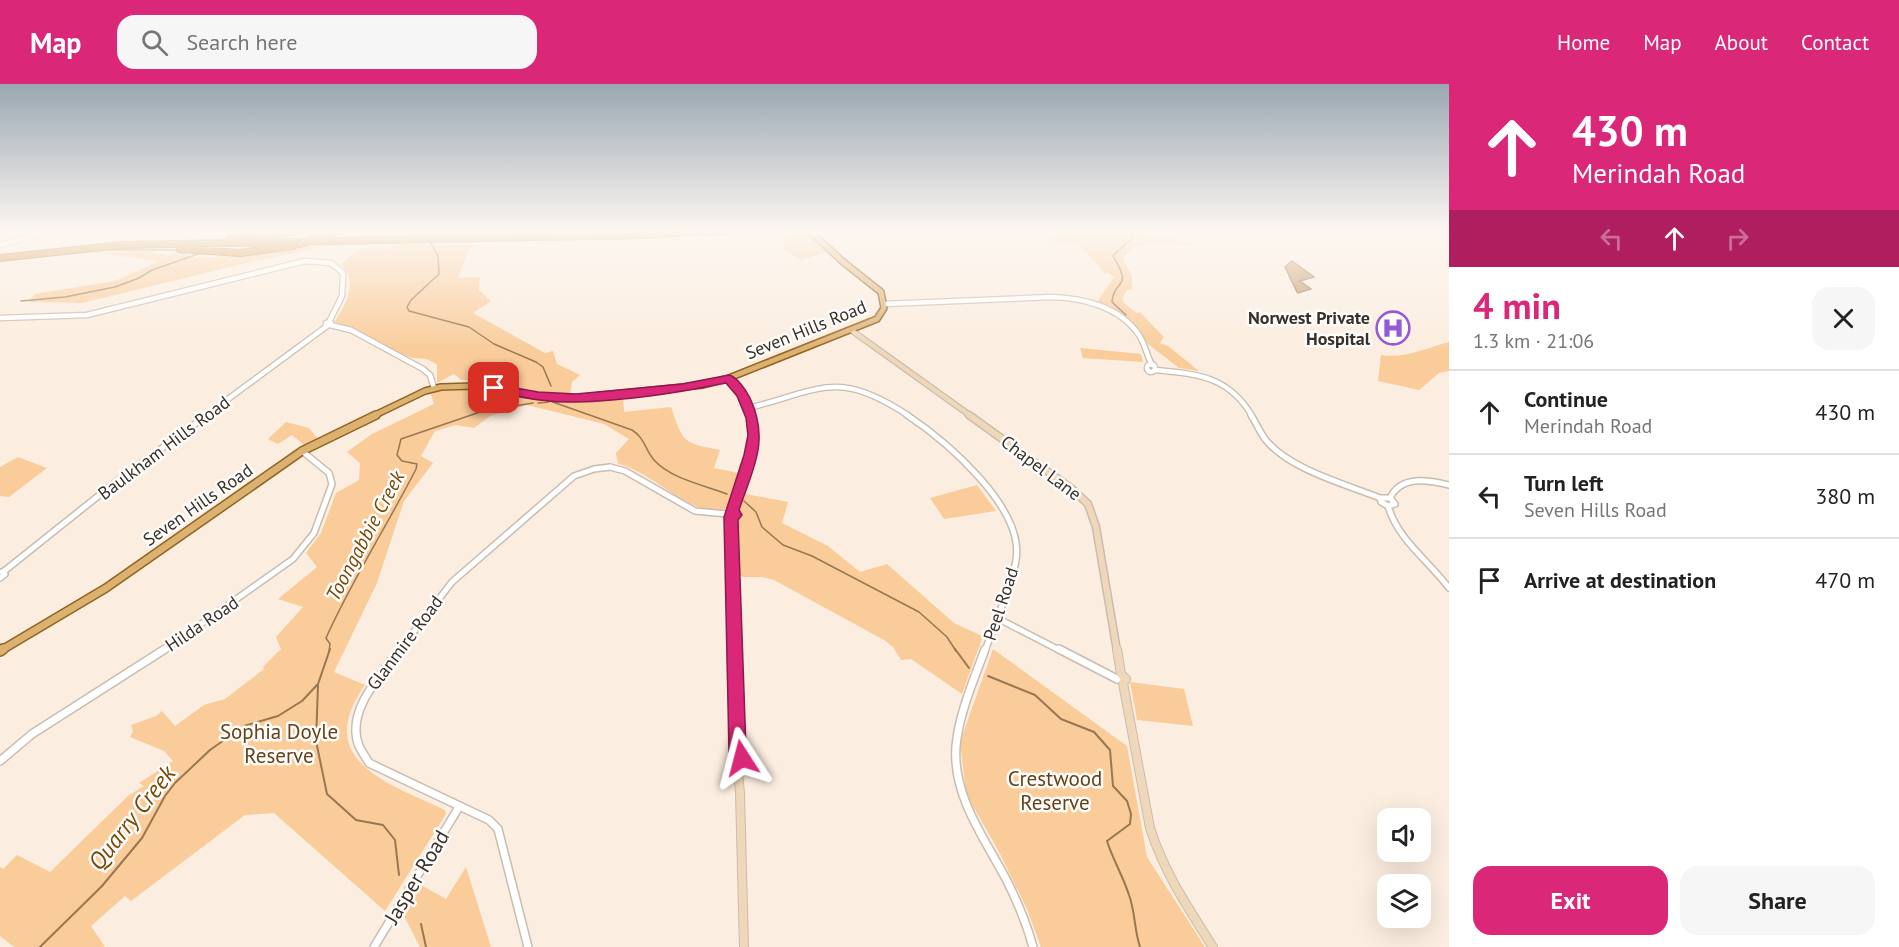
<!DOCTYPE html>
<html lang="en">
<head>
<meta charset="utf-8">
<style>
  :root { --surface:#fff; --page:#f6f6f6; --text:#222; --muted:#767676; --line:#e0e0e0; --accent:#db2777 }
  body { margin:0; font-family:"PT Sans",sans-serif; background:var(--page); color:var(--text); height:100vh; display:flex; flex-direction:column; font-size:22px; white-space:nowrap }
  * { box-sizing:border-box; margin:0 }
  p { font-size:20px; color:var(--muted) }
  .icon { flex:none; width:33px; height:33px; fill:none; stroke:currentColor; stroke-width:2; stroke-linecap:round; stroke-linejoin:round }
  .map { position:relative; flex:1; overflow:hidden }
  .panel { display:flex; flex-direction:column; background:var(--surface); width:450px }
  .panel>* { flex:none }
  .top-card { background:#db2777; color:#fff; overflow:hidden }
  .controls { position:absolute; left:1377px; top:724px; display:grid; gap:12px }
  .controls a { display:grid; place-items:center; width:54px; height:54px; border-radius:12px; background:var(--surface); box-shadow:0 6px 24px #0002; font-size:30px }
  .pin { position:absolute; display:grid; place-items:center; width:51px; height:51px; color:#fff; margin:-26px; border-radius:12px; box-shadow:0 3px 9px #0006 }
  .me { position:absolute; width:66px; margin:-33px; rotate:351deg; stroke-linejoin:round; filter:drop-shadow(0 0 4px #0008) }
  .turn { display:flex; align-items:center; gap:21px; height:126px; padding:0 24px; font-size:27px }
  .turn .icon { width:78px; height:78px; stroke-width:2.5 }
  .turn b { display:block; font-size:42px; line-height:51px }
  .lanes { display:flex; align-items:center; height:57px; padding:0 24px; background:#0003; justify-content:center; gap:30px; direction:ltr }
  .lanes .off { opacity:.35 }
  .round { display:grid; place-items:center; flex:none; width:63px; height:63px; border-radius:18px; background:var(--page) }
  .head { display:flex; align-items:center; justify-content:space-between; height:102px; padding:0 24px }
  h1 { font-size:36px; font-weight:600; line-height:45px; color:var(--accent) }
  .cta { display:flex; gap:12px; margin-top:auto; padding:12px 24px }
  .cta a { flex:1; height:69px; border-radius:18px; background:var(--accent); color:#fff; font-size:24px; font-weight:600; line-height:69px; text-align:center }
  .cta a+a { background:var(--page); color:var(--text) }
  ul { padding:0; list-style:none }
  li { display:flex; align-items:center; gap:18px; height:84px; padding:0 24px; border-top:2px solid var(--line) }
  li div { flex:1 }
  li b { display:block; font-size:22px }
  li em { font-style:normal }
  header { display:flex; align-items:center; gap:36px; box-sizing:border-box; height:84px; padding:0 30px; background:var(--accent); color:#fff }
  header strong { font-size:28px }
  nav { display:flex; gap:33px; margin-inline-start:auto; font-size:21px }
  .search { width:420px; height:54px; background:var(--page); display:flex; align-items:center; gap:15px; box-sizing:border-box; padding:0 21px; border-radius:18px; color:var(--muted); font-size:22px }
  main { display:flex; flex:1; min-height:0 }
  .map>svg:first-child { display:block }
</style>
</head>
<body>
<header>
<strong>Map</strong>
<div class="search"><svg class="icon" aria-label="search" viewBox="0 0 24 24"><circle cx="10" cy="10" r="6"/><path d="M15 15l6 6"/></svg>Search here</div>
<nav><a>Home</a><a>Map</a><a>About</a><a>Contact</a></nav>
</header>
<main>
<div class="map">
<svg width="1449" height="863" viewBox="0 0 1449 863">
  <rect width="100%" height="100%" fill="#fbeddf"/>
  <path fill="#f9cc9a" d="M1049,147H1142L1148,151C1155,151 1184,156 1190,159L1191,162C1171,161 1133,153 1123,175L1132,192V205L1127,206L1122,215L1126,221L1137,229L1140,228L1164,253L1160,259L1168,262L1199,287L1179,284L1148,260L1131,238L1097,218L1114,193L1107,188L1105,190L1079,160L1051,159Z
    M807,149L827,168L801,176L782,165L786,150Z
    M394,160L475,161L469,165L458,194L480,193L479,206L491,217L473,229L545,269L553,267L557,280L580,291L572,298L570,311L538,308L491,298L461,296L454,290L437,299V281C425,271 419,277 407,272C381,262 360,246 334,238C346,221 359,198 341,180L360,164L393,165Z
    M333,161L242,180L82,219L28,218L35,210L115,197L160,177L95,169L148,167L168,172L180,167L194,174L279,168L307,162Z
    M1449,258V287L1439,289L1419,306L1378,297L1381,271C1404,275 1427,264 1449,258Z
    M1080,264L1141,270L1143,278L1083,274Z
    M484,305L546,317L623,315L624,328L671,323C683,359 683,359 720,366L714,384L739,389L727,424C698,440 650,385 618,380L616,369L629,355L604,340L527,321L490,332L474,344L456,341L435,347L421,372L433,379L404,417L377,499L334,588L365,601C311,677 390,700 445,726L446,730L385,827L274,729L245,731L131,817L125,812L91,842L105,863H14L0,852V783L3,785L17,771L50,788L128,712L144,702L139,699L173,677L164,667L130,653L133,647L131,641L156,632L162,627L175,642L204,621L225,615L264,585L263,583L281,565L276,553L303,523L278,515L317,483L306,469L321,449L336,409L359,396L360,379L347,368L372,350L434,320L431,310L441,307Z
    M286,338L309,344L317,354L304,361L292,351L278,360L268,355Z
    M18,373L47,384L9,413L0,412V383Z
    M977,401L996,427L944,435L930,414Z
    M746,410L788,418L782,439L828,462L860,488L887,480L954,539L980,551L982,555L962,610L911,575L901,576L893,563L884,556L774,496L762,493H743L740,491L738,432L743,412Z
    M993,565L1127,662L1147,773L1205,863H1041L1027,825L998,766L966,710L960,658Z
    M1130,598L1184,605L1193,642L1137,636Z
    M466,783L491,863H420L403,830L421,801L446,815Z"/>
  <path fill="#c29561" stroke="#987751" stroke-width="1.5" d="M1292,177L1314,193L1300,197L1311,205L1298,209L1297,208L1285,183Z"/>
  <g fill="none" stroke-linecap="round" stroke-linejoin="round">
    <path stroke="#987751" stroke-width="1.5" d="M427,147L429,153
      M430,158L438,172L439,190L411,216L407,223L409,227L469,243L494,260L536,278L543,283L551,302
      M107,166H178
      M21,217L65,213L115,203L139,194L152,186L198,170
      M1126,231L1112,218C1114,193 1134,207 1113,172C1119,164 1131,159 1134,150L1132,147
      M550,317L632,346C645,354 645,366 654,376C671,395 704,401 727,410
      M538,319L549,318
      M744,417L756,428L762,443L783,461L812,472L919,528L947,553L956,567
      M329,567L330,560L326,554C352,496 387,442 416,385L417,380L402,377L397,371L401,355L483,327L533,319"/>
    <path stroke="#987751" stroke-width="2" d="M955,565L969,584
      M988,592L1035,611L1061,635L1094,648L1110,666L1113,702L1127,717L1131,730L1130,740L1107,757C1113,776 1123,792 1129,811C1135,826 1134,845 1140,863
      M318,601L316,657L327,710L356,736L383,741L395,756L399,791
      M421,840L426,863
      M40,863L102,802L142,754L165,712L175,699L210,666L244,642L278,632L302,617L318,600L330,565"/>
    <g stroke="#c9bdaf" stroke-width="7">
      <path id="tertiary-far2" d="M0,161L47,147
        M884,220L1052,213C1084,214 1120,223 1139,251C1145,260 1147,272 1152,281
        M0,234L87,231L305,177L331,179L342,188
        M329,238L342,212L343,190
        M330,241L351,246L423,285L430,291L434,304
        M1147 284a4 4 0 1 1 8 0a4 4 0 1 1-8 0Z
        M1155,286C1197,290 1229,292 1252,332
        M749,324C823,305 838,285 909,332
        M205,332L331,239H326V242"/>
    </g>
    <g stroke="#c9bdaf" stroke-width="8">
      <path id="tertiary-far1" d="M907,331C946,357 1025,424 1016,476C1012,501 994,541 985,567
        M1251,331C1256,339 1260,348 1265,355C1288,385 1345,400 1380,414H1390L1395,420L1388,422
        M1380,414L1381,418L1388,422C1398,456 1428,476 1449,504
        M1390,414C1401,391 1428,396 1449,401
        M3,488L112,401L207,331
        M0,494L5,490L2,488
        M997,534L1061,567
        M163,567L293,475L314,449L332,400L329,389L302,367
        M399,567L452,498L574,392L594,385L610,383L625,387L695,427L727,430"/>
    </g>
    <g stroke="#c9bdaf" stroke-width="10">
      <path id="tertiary" d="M400,565C381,591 345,627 359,662C362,668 366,674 369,679L489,736L498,745L528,863
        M985,565C974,596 959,629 956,662C952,713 986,756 1008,799C1018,819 1027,841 1033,863
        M1059,565L1117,595
        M0,677L32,650L165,565
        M374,863L459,723"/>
    </g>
    <g stroke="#c9bdaf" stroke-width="7">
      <path id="secondary-far2" d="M851,246L971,332
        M729,294L742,311L750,332"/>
    </g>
    <g stroke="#c9bdaf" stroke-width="9">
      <path id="secondary-far1" d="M969,331L1072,405L1088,420L1096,443L1117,567
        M732,427L752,359L750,331
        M731,433L735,567"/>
    </g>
    <g stroke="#c9bdaf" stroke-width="10">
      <path id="secondary" d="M735,565L738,668
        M1117,565L1121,590L1126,595L1123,599L1150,744C1164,788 1188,824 1213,863
        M737,678L740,709L744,863"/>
    </g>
    <g stroke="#93631d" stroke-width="8">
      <path id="primary-far2" d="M373,332L425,307L441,303L474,302L538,312L576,314L703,301L729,294L877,235L884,224L881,208L842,177L810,147"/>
    </g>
    <g stroke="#93631d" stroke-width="10">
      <path id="primary-far1" d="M0,567L106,504L302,367L376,331"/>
    </g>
    <g stroke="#93631d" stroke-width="12">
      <path id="primary" d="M0,567L3,565"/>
    </g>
    <g stroke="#93631d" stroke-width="8">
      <path id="motorway" d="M706,148L726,147
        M326,151L337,147
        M229,155L300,147
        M180,165L240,169L293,162
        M0,174L122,161L645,151L711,147"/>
    </g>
    <use href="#tertiary-far2" stroke="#fff" stroke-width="4.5"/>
    <use href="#tertiary-far1" stroke="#fff" stroke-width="5"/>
    <use href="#tertiary" stroke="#fff" stroke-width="7"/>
    <use href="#secondary-far2" stroke="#eed8b9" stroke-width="4.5"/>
    <use href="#secondary-far1" stroke="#eed8b9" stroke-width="6"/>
    <use href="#secondary" stroke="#eed8b9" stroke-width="8"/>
    <use href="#primary-far2" stroke="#dcb273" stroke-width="5"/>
    <use href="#primary-far1" stroke="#dcb273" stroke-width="7"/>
    <use href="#primary" stroke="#dcb273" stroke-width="9"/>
    <use href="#motorway" stroke="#c57e15" stroke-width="6"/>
    <g stroke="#93631d" stroke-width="8" stroke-linecap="butt">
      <path id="motorway-bridge" d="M297,161L326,151"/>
    </g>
    <use href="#motorway-bridge" stroke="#c57e15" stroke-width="6"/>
  </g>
  <linearGradient id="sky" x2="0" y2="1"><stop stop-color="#99a8b2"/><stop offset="0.55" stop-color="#fdf7f1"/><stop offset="1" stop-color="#fdf7f1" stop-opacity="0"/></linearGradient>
  <rect width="1449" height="268" fill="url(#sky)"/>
  <path fill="#db2777" stroke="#8e194d" stroke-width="1.5" d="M729,291C737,293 746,306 750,314C770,357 753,384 739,426L742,431L738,436L746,666L751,674L748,680L742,682L736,680L729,668L724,433L744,371L748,351L746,334L737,312L726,299C677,309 626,317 576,318C548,319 521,313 494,308L488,304L494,300L538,308L576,310L682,300Z"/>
  <defs>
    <g id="hospital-ring" transform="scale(1.725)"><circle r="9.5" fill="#fffcfa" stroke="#935cd4" stroke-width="1.5"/><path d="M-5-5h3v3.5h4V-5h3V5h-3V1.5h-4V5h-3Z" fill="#935cd4"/></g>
  </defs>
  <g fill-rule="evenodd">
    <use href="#hospital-ring" x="1393" y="244"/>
  </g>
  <g text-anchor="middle" stroke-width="5" stroke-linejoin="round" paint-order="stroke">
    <g font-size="18" font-weight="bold" fill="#36312c" stroke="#fffcfa" text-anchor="end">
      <text x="1370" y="240">Norwest Private<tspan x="1370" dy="21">Hospital</tspan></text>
    </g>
    <g font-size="18" fill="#36312c" stroke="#fffcfa">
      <text transform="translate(806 246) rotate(-22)" y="6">Seven Hills Road</text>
      <text transform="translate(164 364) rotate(-37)" y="6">Baulkham Hills Road</text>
      <text transform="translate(1041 384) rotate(37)" y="6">Chapel Lane</text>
      <text transform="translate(198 421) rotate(-35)" y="6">Seven Hills Road</text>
      <text transform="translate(1001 520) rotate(-72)" y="6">Peel Road</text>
      <text transform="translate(202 540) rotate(-34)" y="6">Hilda Road</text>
      <text transform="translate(405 559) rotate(-53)" y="6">Glanmire Road</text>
    </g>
    <g font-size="20" font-style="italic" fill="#754907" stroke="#fffcfa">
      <text transform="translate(365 452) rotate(-62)" y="7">Toongabbie Creek</text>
    </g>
    <g font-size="21" fill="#62421a" stroke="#fffcfa">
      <text x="279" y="655">Sophia Doyle<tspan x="279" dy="24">Reserve</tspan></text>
      <text x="1055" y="702">Crestwood<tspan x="1055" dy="24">Reserve</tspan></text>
    </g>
    <g font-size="21" fill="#36312c" stroke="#fffcfa">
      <text transform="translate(417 793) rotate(-59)" y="7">Jasper Road</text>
    </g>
    <g font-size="24" font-style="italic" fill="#754907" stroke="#fffcfa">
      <text transform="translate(132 734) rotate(-52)" y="8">Quarry Creek</text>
    </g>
  </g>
</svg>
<div class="controls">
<a><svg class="icon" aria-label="sound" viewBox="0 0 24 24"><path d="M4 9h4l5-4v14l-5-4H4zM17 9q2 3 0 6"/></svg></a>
<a><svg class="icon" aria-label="layers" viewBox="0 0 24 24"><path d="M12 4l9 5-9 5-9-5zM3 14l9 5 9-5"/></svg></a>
</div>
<div class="pin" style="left:494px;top:304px;background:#d93025"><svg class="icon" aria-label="arrive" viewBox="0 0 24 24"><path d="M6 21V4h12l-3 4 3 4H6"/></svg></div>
<svg class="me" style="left:742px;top:674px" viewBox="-20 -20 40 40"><path d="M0-17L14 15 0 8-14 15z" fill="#db2777" stroke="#fff" stroke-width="4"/></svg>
</div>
<section class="panel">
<div class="top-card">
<div class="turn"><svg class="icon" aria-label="ahead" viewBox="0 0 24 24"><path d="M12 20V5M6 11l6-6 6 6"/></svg><div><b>430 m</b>Merindah Road</div></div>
<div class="lanes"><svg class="icon off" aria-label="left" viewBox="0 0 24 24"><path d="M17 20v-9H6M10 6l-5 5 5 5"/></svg><svg class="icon" aria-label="ahead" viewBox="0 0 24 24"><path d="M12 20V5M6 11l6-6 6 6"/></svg><svg class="icon off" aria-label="right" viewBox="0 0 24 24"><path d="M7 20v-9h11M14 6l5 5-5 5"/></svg></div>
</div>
<div class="head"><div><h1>4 min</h1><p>1.3 km · 21:06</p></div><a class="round"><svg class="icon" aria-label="close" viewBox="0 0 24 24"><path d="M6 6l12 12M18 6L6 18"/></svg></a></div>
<ul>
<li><svg class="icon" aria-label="ahead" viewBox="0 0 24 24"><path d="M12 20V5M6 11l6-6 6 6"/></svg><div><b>Continue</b><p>Merindah Road</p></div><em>430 m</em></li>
<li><svg class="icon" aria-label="left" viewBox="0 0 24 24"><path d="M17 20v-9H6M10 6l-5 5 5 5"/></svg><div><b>Turn left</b><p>Seven Hills Road</p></div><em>380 m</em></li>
<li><svg class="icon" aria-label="arrive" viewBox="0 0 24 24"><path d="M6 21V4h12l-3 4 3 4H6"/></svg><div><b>Arrive at destination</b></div><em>470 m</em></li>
</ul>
<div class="cta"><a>Exit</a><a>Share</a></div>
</section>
</main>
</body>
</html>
